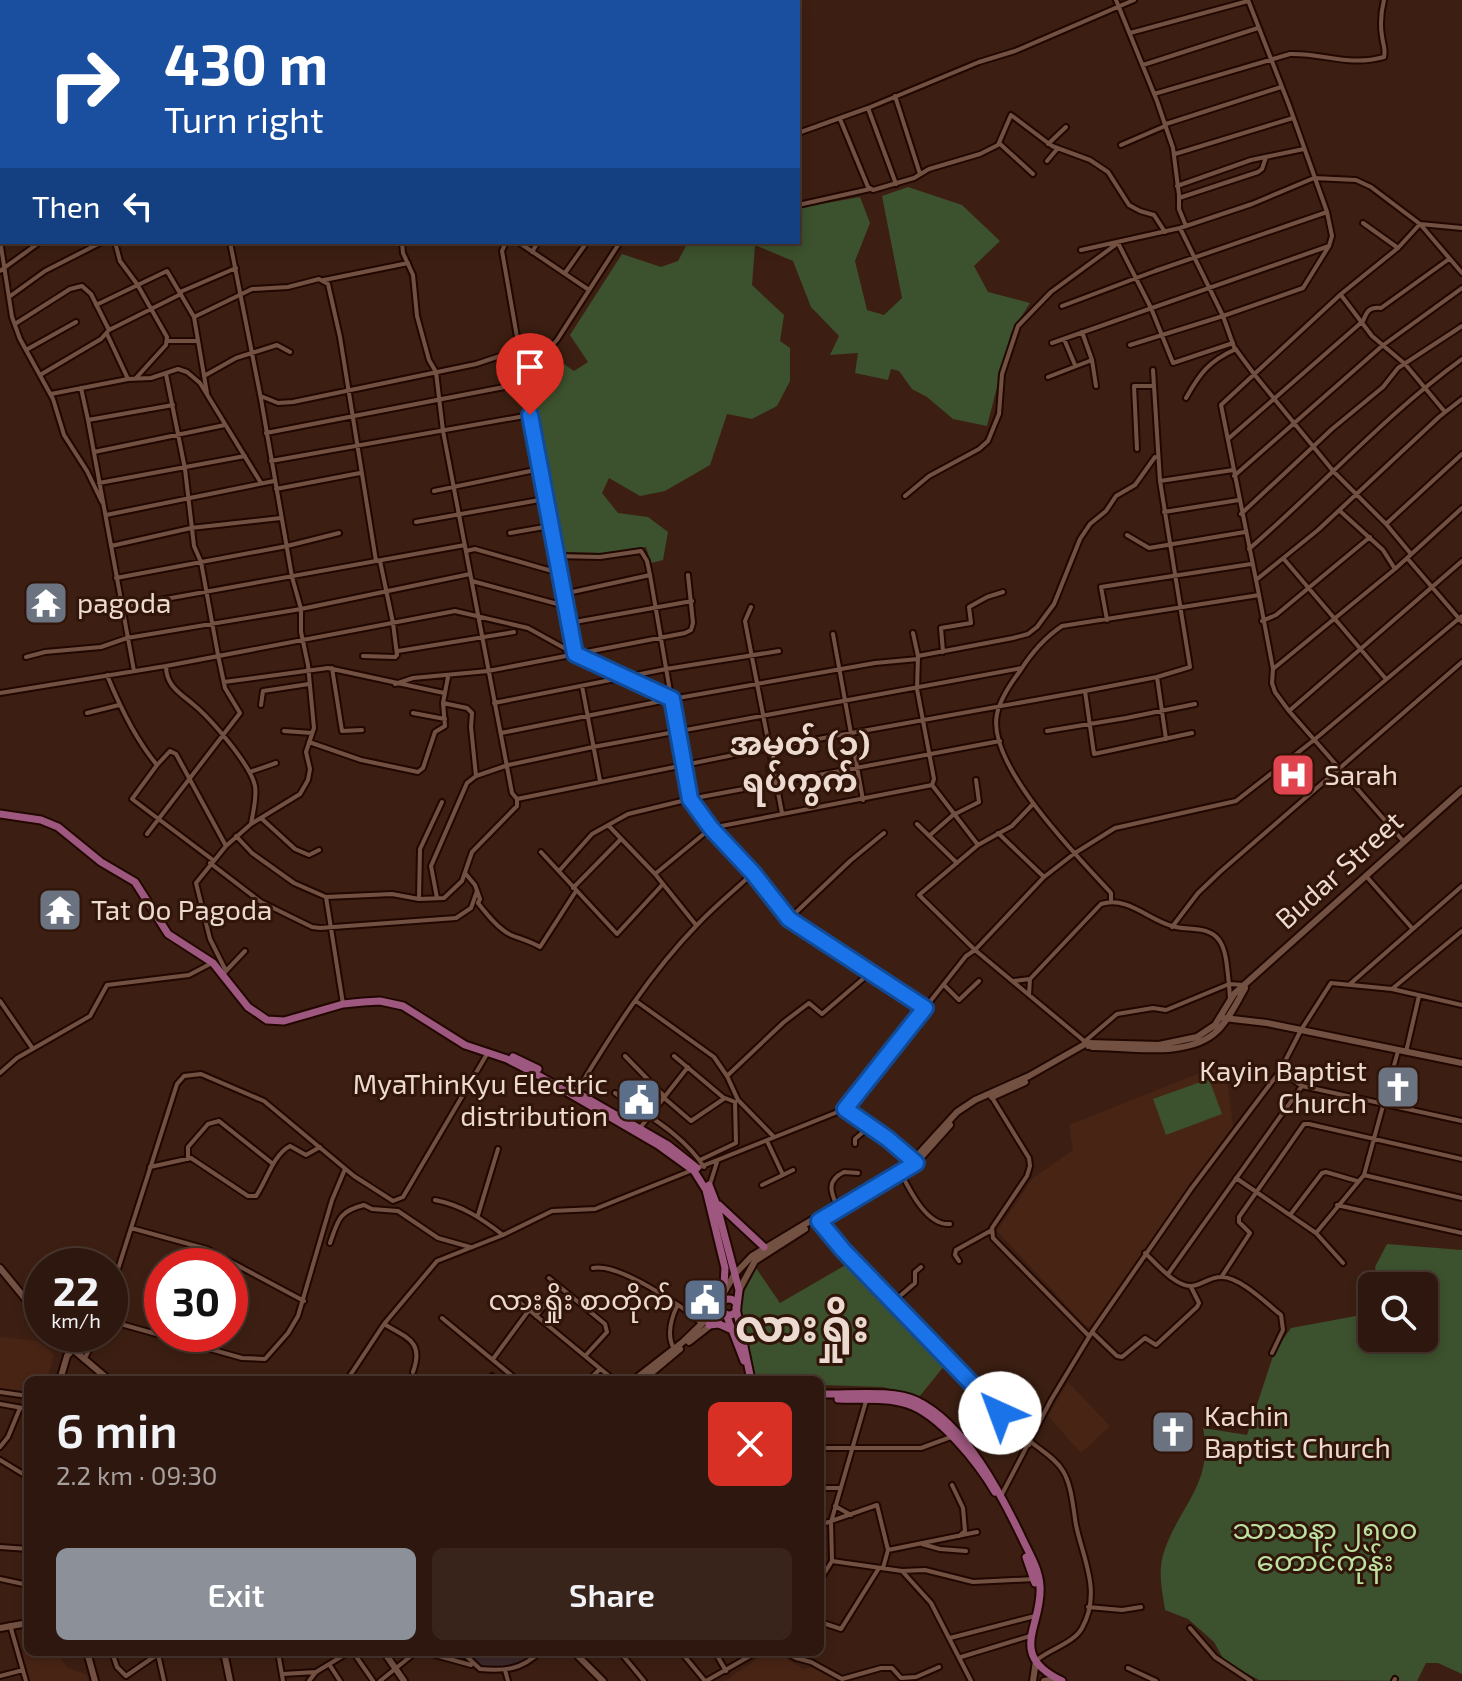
<!DOCTYPE html>
<html lang="en">
<head>
<meta charset="utf-8">
<style>
  :root { --surface:#2d170e; --page:#39241c; --text:#f1f3f6; --muted:#a79f9e; --line:#48362e; --accent:#8c9099 }
  body { margin:0; font-family:"Exo 2","Noto Sans Myanmar",sans-serif; background:var(--page); color:var(--text); height:100vh; display:flex; flex-direction:column; font-size:30px; white-space:nowrap }
  * { box-sizing:border-box; margin:0 }
  p { font-size:26px; color:var(--muted) }
  .icon { flex:none; width:44px; height:44px; fill:none; stroke:currentColor; stroke-width:2; stroke-linecap:round; stroke-linejoin:round }
  .map { position:relative; flex:1; overflow:hidden }
  .details { position:absolute; left:24px; top:1376px; width:800px; height:280px; display:flex; flex-direction:column; background:var(--surface); border-radius:12px; box-shadow:0 4px 12px #0003,0 0 0 2px var(--line) }
  .details>* { flex:none }
  .guide { position:absolute; left:0px; top:0px; width:800px; height:244px; box-shadow:0 4px 12px #0003,0 0 0 2px var(--line); background:#1a4fa0; color:#fff; overflow:hidden }
  .fabs { position:absolute; left:1358px; top:1272px; display:grid; gap:16px }
  .fabs a { display:grid; place-items:center; width:80px; height:80px; border-radius:12px; background:var(--surface); box-shadow:0 4px 12px #0003,0 0 0 2px var(--line); font-size:40px }
  .speed { position:absolute; left:24px; top:1248px; display:flex; gap:16px; font-size:40px; font-weight:700; text-align:center }
  .speed>* { display:grid; place-content:center; width:104px; height:104px; border-radius:50%; background:var(--surface); box-shadow:0 4px 12px #0003,0 0 0 2px var(--line); line-height:1 }
  .speed small { font-size:20px; font-weight:400 }
  .speed .limit { border:12px solid #d22; background:#fff; color:#111 }
  .pin { position:absolute; display:grid; place-items:center; width:68px; height:68px; color:#fff; margin:-82px -34px; border-radius:50% 50% 50% 0; rotate:-45deg; box-shadow:0 0 8px #0007 }
  .pin .icon { rotate:45deg }
  .me { position:absolute; width:88px; margin:-44px; rotate:317deg; stroke-linejoin:round; filter:drop-shadow(0 0 6px #0008) }
  .turn { display:flex; align-items:center; gap:28px; height:168px; padding:0 32px; font-size:36px }
  .turn .icon { width:104px; height:104px; stroke-width:2.5 }
  .turn b { display:block; font-size:56px; line-height:68px }
  .then { display:flex; align-items:center; height:76px; padding:0 32px; background:#0003; gap:16px; font-size:30px }
  .round { display:grid; place-items:center; flex:none; width:84px; height:84px; border-radius:12px; background:var(--page) }
  .overview { display:flex; align-items:center; justify-content:space-between; height:136px; padding:0 32px }
  h1 { font-size:48px; font-weight:600; line-height:60px }
  .primary-button { display:flex; gap:16px; margin-top:auto; padding:16px 32px }
  .primary-button a { flex:1; height:92px; border-radius:12px; background:var(--accent); color:#fff; font-size:32px; font-weight:600; line-height:92px; text-align:center }
  .primary-button a+a { background:var(--page); color:var(--text) }
  .map>svg:first-child { display:block }
</style>
</head>
<body>
<div class="map">
<svg width="1462" height="1681" viewBox="0 0 1462 1681">
  <rect width="100%" height="100%" fill="#3c1f12"/>
  <path fill="#3c292c" d="M464,1652H534L515,1665L504,1667L481,1666L474,1663Z"/>
  <path fill="#482415" d="M1225,1063L1233,1126L1090,1327L1085,1325L997,1231L1033,1178L1073,1150L1069,1125Z
    M0,1337L38,1341L54,1354L47,1380H28V1394L0,1389Z
    M1068,1382L1110,1426L1081,1453L1048,1416Z
    M56,1652L67,1667L87,1675L88,1681H28L21,1653Z
    M767,1652H777L803,1669L815,1667L838,1681H725Z"/>
  <path fill="#3c512d" d="M908,187L962,205L1000,241L974,266L988,292L1030,303L1011,333L987,426L953,419L927,397L912,389L899,371L891,369L888,380L855,373L858,353L830,355L839,336L811,307L793,261L755,245L752,285L784,315L780,341L790,348V381L777,406L752,419L727,414L710,465L665,491L640,496L609,478L602,493L618,513L648,517L668,532L663,560L651,563L646,547L603,553L561,552L534,394L543,381L536,363L551,355L574,371L588,362L570,335L622,254L661,267L678,261L688,242H798V208L860,197L870,223L855,261L867,310L884,315L902,298L882,196Z
    M1209,1079L1222,1114L1166,1135L1153,1099Z
    M1387,1244L1462,1250V1674L1438,1663H1426L1417,1681L1259,1680L1225,1662L1214,1642L1188,1619L1165,1610C1162,1590 1157,1569 1165,1549C1181,1504 1214,1482 1203,1428L1247,1435L1275,1350L1291,1328L1372,1313V1338H1424V1286H1379L1375,1267Z
    M849,1263L945,1365L919,1397L883,1387L820,1385V1380H757L754,1375L742,1316V1296L756,1268L780,1303Z"/>
  <g fill="none" stroke-linecap="round" stroke-linejoin="round">
    <g stroke="#210700" stroke-width="8">
      <path id="street" d="M211,0L218,2
        M299,0V2
        M320,0V2
        M565,0L567,2
        M1116,0L1157,101L1173,148L1179,195V209L1186,226
        M1248,0L1289,105L1327,212L1332,236L1329,246L1303,288L1223,316L1234,347L1254,374L1334,472L1386,524L1411,554
        M61,2L73,0
        M134,2L136,0
        M231,2V0
        M459,2L460,0
        M505,2L506,0
        M549,2L551,0
        M756,2L768,0
        M0,7L2,16
        M1130,33L1248,1
        M0,52H2
        M1143,65L1258,28
        M1154,94L1290,54C1325,53 1348,67 1384,57C1386,49 1383,45 1382,36C1380,24 1381,12 1384,0
        M895,96L920,174
        M0,99H2
        M868,108L896,184
        M840,119L868,187L873,190L914,178L929,169L980,154L998,145L1011,115L1052,146L1090,160L1108,172L1129,205L1140,211L1154,215L1165,232
        M1166,124L1281,87
        M798,133L868,108L979,62L1015,51L1134,0
        M999,143L1033,174
        M1048,144L1066,127
        M0,145L2,140
        M1121,145L1165,126
        M0,153H2
        M1175,154L1293,118
        M1047,161L1058,148
        M0,178H2
        M1177,186L1251,160L1304,149
        M1179,198L1258,172L1262,169L1266,157
        M798,205L870,189
        M0,207L2,206
        M1363,223L1398,248
        M0,240L12,317L20,339L53,399L64,435L87,471L102,502
        M115,242L120,261L137,284L167,337L166,345L136,378
        M230,242L261,399L292,577L301,609V632L308,665L314,728L306,752L310,769L308,780L300,794L251,824
        M402,242L403,253L413,275L417,316L429,360L436,372L443,431L512,793L517,799L768,748L1085,691L1157,677L1190,667L1160,481L1153,370
        M506,242L502,251L550,526L575,652
        M518,242L589,290
        M1081,250L1180,228L1252,204L1314,178L1356,180L1371,187L1420,224L1462,228
        M532,252L538,242
        M0,271L40,242
        M565,273L587,242
        M324,280L408,263
        M180,292L236,268
        M1341,295L1372,336L1405,364L1445,412
        M9,297L45,271L102,242
        M96,305L167,271L194,317L207,393
        M1062,306L1155,271L1327,212
        M194,317L252,289L288,287L319,279L328,284L340,337L376,561
        M15,324L70,289L82,286L91,294L109,330
        M1082,332L1092,360L1096,386
        M107,334L128,379
        M1064,339L1075,365
        M168,341H198
        M1052,343L1329,246
        M1130,345L1223,316L1180,228
        M26,350L76,322
        M521,359L545,353L557,340L620,242
        M40,375L101,339L109,330L181,294
        M204,376L236,358L277,345L290,352
        M1048,377L1092,360
        M81,388L88,420
        M51,394L128,379L151,378L178,369L187,372L200,383L261,483
        M263,397L278,403L293,402L476,364L509,353L519,352
        M1186,398C1200,373 1209,361 1236,349
        M266,433L525,383
        M1228,439L1363,321C1367,311 1369,307 1381,308L1449,259
        M1137,449L1134,386H1154
        M94,452L225,425
        M271,461L530,415
        M1234,476L1382,346L1462,288
        M1160,481L1233,470
        M99,483L245,456
        M276,489L360,473
        M434,491L540,469
        M905,496L929,476L979,449L988,441L999,414L1002,374L1018,326L1051,292L1118,243L1151,308L1173,363L1233,343
        M1340,511L1383,550L1395,569
        M1164,512L1239,500
        M1241,514L1332,429L1383,387L1398,368L1462,326
        M106,515L274,481
        M416,522L545,499
        M1386,524L1462,454
        M510,533L550,526
        M1127,535L1149,548L1245,532
        M111,546L191,528L281,518
        M1249,549C1321,487 1385,415 1462,359
        M466,551L475,549L559,573
        M555,556L600,557L641,551L647,561L650,575
        M1283,558L1386,679
        M1407,558L1462,622
        M116,578L287,546L339,533
        M1256,580L1318,530L1439,417L1462,399
        M472,581L565,606
        M563,594L650,575L671,697
        M121,607L465,545
        M751,607L745,621L782,813
        M1107,620L1101,587L1251,564
        M1262,621L1276,615L1370,537
        M569,623L692,601
        M913,633L918,656
        M833,634L863,800
        M398,651L514,632
        M943,652L941,628L971,623L969,607L987,597L1003,592
        M363,656L395,657L397,655L393,623L380,561
        M26,657L45,652L101,647L127,638L301,609L470,574
        M166,666C166,686 180,693 194,705C210,718 251,765 255,786C257,798 253,812 251,824L226,846L196,883L210,939L226,971L223,975
        M332,668L342,731L362,730
        M1273,669L1395,569L1462,508
        M134,671L88,420L173,405
        M107,675C120,707 135,739 157,765L132,799L213,860
        M448,677L443,703L467,708L472,713L471,727L476,776
        M1157,677L1166,739
        M224,682L328,668L444,693
        M395,684L413,678L488,671L685,633L691,630L693,623L688,575
        M582,686L600,781
        M1085,691L1094,754L1192,733
        M0,693L166,666L455,611L528,628L575,654L672,699L690,799L711,828L753,873L789,919L925,1008
        M494,703L666,669L779,651
        M261,705L263,691L309,684
        M1289,711L1462,561
        M87,713L119,705
        M413,713L445,719
        M284,731L312,733
        M1047,731L1126,718L1195,704
        M501,733L672,699L875,663L918,659
        M309,742L361,760L418,772L423,768L435,732L445,726L443,703
        M157,765L170,751L176,754L226,846
        M250,772L276,763
        M932,785L978,845
        M1033,804L1012,826L978,845L919,895L975,950L1044,877L1075,853L1115,828L1236,801L1314,740L1462,616
        M261,818L295,849L309,855L319,850
        M917,824L957,863
        M608,825L655,874L696,925
        M998,833L1044,877
        M147,834L240,713L225,688L218,655L201,562L194,546L185,469L166,374
        M236,836L252,853L294,883L326,897L392,894L419,899L444,898L462,881L472,852L517,806V799
        M929,836L953,815L979,802L976,780
        M1404,842L1289,711L1275,692L1272,683L1273,669L1259,595L1221,405L1341,294L1398,248L1420,224L1462,273
        M541,852L617,934L663,884
        M210,863L261,902L312,927L320,928L456,918L471,908L477,891
        M559,871L592,834L628,814L690,799L1000,741
        M465,873L475,885L480,899L478,903C486,913 498,929 511,935C521,939 530,941 540,947
        M655,874L711,828L932,785L934,779L917,689L918,656L1013,638L1028,634L1037,627L1054,604L1080,539L1090,524L1106,511L1116,496L1135,485L1155,457
        M1366,876L1412,928
        M573,888L621,839
        M326,897L343,1004
        M437,898L431,866L467,783L476,776L508,765L593,747L1022,668
        M419,899L420,849L442,802
        M1111,901V893C1079,858 986,765 997,714C1000,699 1011,683 1020,671C1032,652 1044,638 1062,626L1259,595
        M789,919L850,861L884,833
        M1172,927L1198,893L1220,872L1462,662
        M540,947L576,891
        M226,971L245,951
        M1030,979L1101,904C1128,896 1147,919 1172,926C1187,931 1208,925 1219,940C1227,951 1227,970 1229,984L1166,1010L1153,1008L1117,1014L1084,1042
        M1013,981L1030,979L1029,995
        M1350,984L1462,886
        M944,985L959,1000L979,981
        M1392,989L1462,931
        M1230,999L1229,984L1244,985
        M0,1001L33,1049
        M636,1001L714,1057L727,1076L738,1100L774,1137
        M1406,1052L1419,996
        M625,1056L664,1096
        M674,1056L724,1098
        M1281,1071L1302,1086
        M0,1073L17,1058L90,1016L107,985L189,975L210,964
        M727,1076L784,1022L809,1003L822,1014L871,972
        M577,1091C612,1033 650,973 698,924C715,906 735,890 753,873
        M615,1093C645,1114 684,1135 704,1167
        M991,1096L1029,1158L1030,1166L1027,1176L992,1228L993,1238L1089,1336
        M663,1097L691,1121L725,1098L735,1102L736,1143L700,1160
        M845,1109L966,956L975,950L1083,1040L1088,1047
        M640,1128L688,1067
        M855,1144V1139L869,1127
        M188,1159V1147L208,1124L219,1121L273,1164
        M150,1167L191,1158L248,1196H256C267,1180 273,1155 290,1146L306,1155L320,1147
        M901,1173C910,1191 927,1226 950,1224
        M783,1175L793,1170
        M1364,1175L1462,1198
        M1236,1178L1316,1233L1343,1263
        M710,1184L717,1162
        M762,1185L783,1175L767,1141
        M435,1200C462,1205 482,1219 503,1235
        M1337,1205L1462,1233
        M837,1206C830,1191 827,1180 844,1172L858,1173
        M478,1215L498,1149
        M1290,1215L1322,1173L1326,1172L1357,1181
        M817,1217L843,1250L1029,1445
        M131,1228L207,1249L304,1301
        M1316,1233L1364,1175L1398,1051
        M330,1243C338,1220 339,1211 364,1205L372,1209L398,1211L438,1238L470,1247
        M1145,1253C1156,1263 1175,1287 1192,1286C1202,1285 1211,1276 1222,1277C1240,1277 1267,1304 1281,1315L1283,1330L1272,1353
        M959,1261L955,1255L956,1250L992,1230
        M593,1268C619,1263 683,1306 702,1324
        M1168,1274L1302,1086L1462,1121
        M1222,1276L1250,1233L1239,1222V1217L1304,1124H1309L1462,1159
        M549,1278L605,1324L607,1332L585,1356
        M110,1294L177,1084L184,1076L201,1074L264,1101L354,1176L393,1201L403,1197L487,1054
        M517,1300L614,1380
        M893,1302L915,1283V1272L921,1267
        M536,1316L559,1287
        M442,1318L517,1380
        M110,1321L242,1358L265,1359L288,1333L298,1316L332,1200L345,1169
        M384,1324C408,1338 424,1342 413,1372
        M1092,1332L1117,1356L1122,1357L1145,1338L1156,1345L1197,1307L1199,1303L1191,1287
        M674,1349C666,1335 671,1319 677,1306
        M493,1359L529,1310
        M84,1360L97,1334
        M492,1376L497,1380
        M347,1380L384,1324L437,1261L503,1235L552,1211L595,1209L845,1109L913,1160
        M589,1380L600,1369
        M0,1392L28,1396
        M0,1404L28,1409
        M1031,1442C1042,1451 1056,1459 1063,1471C1072,1486 1073,1508 1076,1525C1083,1559 1102,1592 1082,1628C1074,1643 1050,1649 1037,1660
        M0,1447L8,1437L20,1408
        M820,1448H921L951,1437
        M0,1460L28,1477
        M952,1485L963,1508L965,1531L959,1536
        M820,1488H840
        M1000,1498L1051,1400L1092,1332L1191,1189L1280,1071L1301,1030L1331,983L1392,989L1462,1005
        M835,1506L851,1515
        M820,1525L877,1505L888,1550L883,1568
        M922,1544L940,1549L966,1551
        M0,1547L28,1549
        M888,1550L977,1532
        M832,1561L902,1571L925,1570L973,1582L1035,1579
        M902,1571L931,1603L971,1681
        M0,1579L28,1585
        M820,1580L832,1561L831,1522L866,1401
        M1088,1607L1122,1610L1141,1607
        M820,1622L841,1629L879,1568
        M10,1625L26,1681
        M1190,1628L1215,1657L1251,1681
        M950,1638L1035,1616
        M112,1652L117,1667L126,1676L158,1654
        M278,1652L283,1681
        M353,1652L373,1681
        M424,1652L471,1665
        M462,1652L480,1669C505,1671 521,1670 540,1652
        M620,1652L644,1681
        M681,1652L705,1681
        M715,1652L726,1671
        M785,1652L796,1658L811,1662L842,1679L881,1668H892L901,1678L916,1677L939,1667
        M158,1654L164,1681
        M961,1657L1030,1636
        M329,1664L340,1681
        M1128,1668L1156,1681
        M505,1670L508,1681
        M283,1674L316,1672
        M0,1676L23,1670
        M309,1681L316,1672L349,1652
        M380,1681L416,1652
        M706,1681L757,1652
        M1394,1681L1395,1679"/>
    </g>
    <g stroke="#210700" stroke-width="10">
      <path id="secondary" d="M1224,1018L1267,1023L1462,1063
        M1092,1047C1128,1047 1190,1059 1218,1030C1229,1019 1238,1001 1245,988
        M992,1097L1025,1082
        M822,1219L916,1163L950,1125
        M0,1268L42,1319
        M739,1290L755,1261L805,1229
        M725,1291L734,1275L752,1256L915,1158L957,1112L975,1100L1029,1076L1087,1043L1159,1045L1197,1037L1215,1025L1234,994L1462,790
        M55,1334L109,1380
        M689,1342L725,1314
        M60,1380L67,1356L72,1350
        M634,1380L684,1341L721,1305
        M643,1380L680,1349
        M0,1628L28,1623
        M87,1652L95,1681
        M224,1652L230,1681
        M384,1652L404,1681
        M574,1652L603,1681
        M1033,1681L1036,1661
        M1044,1681L1056,1679"/>
    </g>
    <g stroke="#210700" stroke-width="11">
      <path id="primary" d="M0,814L41,820L58,827L101,862L135,882L168,934L213,963L248,1007L267,1020L284,1021L343,1004L363,1002L380,1001L403,1006L465,1045L507,1059L536,1074L658,1145L694,1171L706,1190L725,1268L723,1301
        M513,1057L538,1069
        M569,1088L668,1145L697,1168
        M709,1185L716,1203L739,1290L737,1306
        M719,1205L764,1247
        M721 1307a8 8 0 1 1 16 0a8 8 0 1 1-16 0Z
        M736,1308L751,1380
        M726,1314L744,1361
        M709,1325L719,1324L730,1329
        M820,1394C847,1395 893,1389 917,1401C966,1425 1001,1494 1023,1540C1030,1555 1039,1569 1040,1586C1043,1626 1006,1654 1062,1681
        M838,1399C861,1400 886,1397 907,1404C939,1414 978,1463 995,1492
        M1026,1557L1035,1583"/>
    </g>
    <use href="#street" stroke="#725143" stroke-width="4"/>
    <use href="#secondary" stroke="#725143" stroke-width="6"/>
    <use href="#primary" stroke="#9e587f" stroke-width="7"/>
  </g>
  <g fill="none" stroke-linecap="round" stroke-linejoin="round">
    <g stroke="#114b97" stroke-width="20">
      <path id="route" d="M530,415L575,654L672,699L690,799L711,828L753,873L789,919L925,1008L845,1109L888,1139L916,1163L819,1221L843,1250L1000,1413"/>
    </g>
    <use href="#route" stroke="#1a73e8" stroke-width="14"/>
  </g>
  <defs>
    <g id="temple-square" transform="scale(2.3)"><rect x="-9" y="-9" width="18" height="18" rx="4" fill="#6b7280" stroke="#311509"/><path d="M0-6L5-2H3V0L6.5 2.5H4V6H1.5V3h-3V6H-4V2.5H-6.5L-3 0V-2H-5Z" fill="#fff"/></g>
    <g id="hospital-square" transform="scale(2.3)"><rect x="-9" y="-9" width="18" height="18" rx="4" fill="#e0444e" stroke="#311509"/><path d="M-5-5h3v3.5h4V-5h3V5h-3V1.5h-4V5h-3Z" fill="#fff"/></g>
    <g id="church-square" transform="scale(2.3)"><rect x="-9" y="-9" width="18" height="18" rx="4" fill="#6b7280" stroke="#311509"/><path d="M-1.2-6h2.4v3.5h3.3v2.4h-3.3V6h-2.4V-.1h-3.3v-2.4h3.3Z" fill="#fff"/></g>
    <g id="civic-square" transform="scale(2.3)"><rect x="-9" y="-9" width="18" height="18" rx="4" fill="#5c6f8a" stroke="#311509"/><path d="M-.6-6.5H3V-4.5H.6V-3L4-1V1h2V6H-6V1h2V-1L-.6-3ZM-1.2 2.5V6h2.4V2.5Z" fill="#fff"/></g>
  </defs>
  <g fill-rule="evenodd">
    <use href="#temple-square" x="46" y="603"/>
    <use href="#hospital-square" x="1293" y="775"/>
    <use href="#temple-square" x="60" y="910"/>
    <use href="#church-square" x="1398" y="1087"/>
    <use href="#civic-square" x="639" y="1100"/>
    <use href="#civic-square" x="705" y="1300"/>
    <use href="#church-square" x="1173" y="1432"/>
  </g>
  <g text-anchor="middle" stroke-width="6" stroke-linejoin="round" paint-order="stroke">
    <g font-size="28" fill="#ecd9d0" stroke="#311509" text-anchor="start">
      <text x="77" y="613">pagoda</text>
      <text x="1324" y="785">Sarah</text>
      <text x="91" y="920">Tat Oo Pagoda</text>
      <text x="1367" y="1081" text-anchor="end">Kayin Baptist<tspan x="1367" dy="32">Church</tspan></text>
      <text x="608" y="1094" text-anchor="end">MyaThinKyu Electric<tspan x="608" dy="32">distribution</tspan></text>
      <text x="674" y="1310" text-anchor="end">လားရှိုး စာတိုက်</text>
      <text x="1204" y="1426">Kachin<tspan x="1204" dy="32">Baptist Church</tspan></text>
    </g>
    <g font-size="28" fill="#ecd9d0" stroke="#311509">
      <text transform="translate(1339 870) rotate(-42)" y="10">Budar Street</text>
    </g>
    <g font-size="28" fill="#bce1a1" stroke="#311509">
      <text x="1325" y="1539">သာသနာ ၂၅၀၀<tspan x="1325" dy="32">တောင်ကုန်း</tspan></text>
    </g>
    <g font-size="32" font-weight="bold" fill="#ecd9d0" stroke="#311509">
      <text x="800" y="755">အမှတ် (၁)<tspan x="800" dy="37">ရပ်ကွက်</tspan></text>
    </g>
    <g font-size="44" font-weight="bold" fill="#ecd9d0" stroke="#311509">
      <text x="802" y="1342">လားရှိုး</text>
    </g>
  </g>
</svg>
<div class="fabs">
<a><svg class="icon" aria-label="search" viewBox="0 0 24 24"><circle cx="10" cy="10" r="6"/><path d="M15 15l6 6"/></svg></a>
</div>
<div class="speed"><div>22<small>km/h</small></div><div class="limit">30</div></div>
<div class="pin" style="left:530px;top:415px;background:#d93025"><svg class="icon" aria-label="arrive" viewBox="0 0 24 24"><path d="M6 21V4h12l-3 4 3 4H6"/></svg></div>
<svg class="me" style="left:1000px;top:1413px" viewBox="-20 -20 40 40"><circle r="19" fill="#fff"/><path d="M0-13L10 11 0 6-10 11z" fill="#1a73e8"/></svg>
<div class="guide">
<div class="turn"><svg class="icon" aria-label="right" viewBox="0 0 24 24"><path d="M7 20v-9h11M14 6l5 5-5 5"/></svg><div><b>430 m</b>Turn right</div></div>
<div class="then">Then<svg class="icon" aria-label="left" viewBox="0 0 24 24"><path d="M17 20v-9H6M10 6l-5 5 5 5"/></svg></div>
</div>
<section class="details">
<div class="overview"><div><h1>6 min</h1><p>2.2 km · 09:30</p></div><a class="round" style="background:#d93025;color:#fff"><svg class="icon" aria-label="close" viewBox="0 0 24 24"><path d="M6 6l12 12M18 6L6 18"/></svg></a></div>
<div class="primary-button"><a>Exit</a><a>Share</a></div>
</section>
</div>
</body>
</html>
